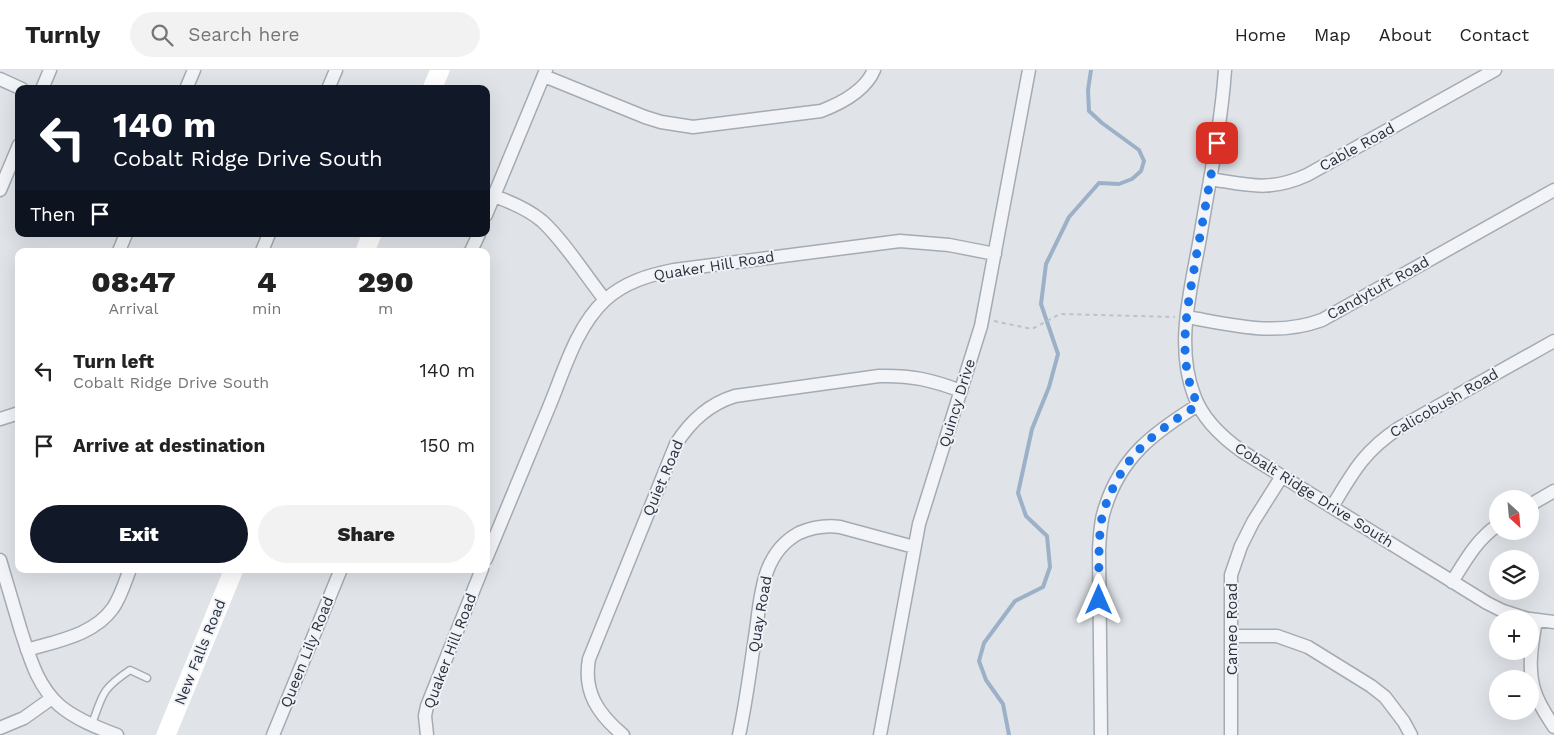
<!DOCTYPE html>
<html lang="en">
<head>
<meta charset="utf-8">
<style>
  :root { --surface:#fff; --page:#f2f2f2; --text:#222; --muted:#767676; --line:#e0e0e0; --accent:#111827 }
  body { margin:0; font-family:"Work Sans",sans-serif; background:var(--page); color:var(--text); height:100vh; display:flex; flex-direction:column; font-size:19px; white-space:nowrap }
  * { box-sizing:border-box; margin:0 }
  p { font-size:16px; color:var(--muted) }
  .icon { flex:none; width:28px; height:28px; fill:none; stroke:currentColor; stroke-width:2; stroke-linecap:round; stroke-linejoin:round }
  .map { position:relative; flex:1; overflow:hidden }
  .drawer { position:absolute; left:15px; top:178px; width:475px; height:325px; display:flex; flex-direction:column; background:var(--surface); border-radius:10px; box-shadow:0 5px 20px #0002 }
  .drawer>* { flex:none }
  .hud { position:absolute; left:15px; top:15px; width:475px; height:152px; border-radius:10px; box-shadow:0 5px 20px #0002; background:#111827; color:#fff; overflow:hidden }
  .needle { width:32px; rotate:154deg }
  .fabs { position:absolute; left:1489px; top:420px; display:grid; gap:10px }
  .fabs a { display:grid; place-items:center; width:50px; height:50px; border-radius:50%; background:var(--surface); box-shadow:0 5px 20px #0002; font-size:25px }
  .pin { position:absolute; display:grid; place-items:center; width:42px; height:42px; color:#fff; margin:-21px; border-radius:10px; box-shadow:0 2px 8px #0006 }
  .me { position:absolute; width:55px; margin:-28px; rotate:0deg; stroke-linejoin:round; filter:drop-shadow(0 0 4px #0008) }
  .turn { display:flex; align-items:center; gap:18px; height:105px; padding:0 15px; font-size:22px }
  .turn .icon { width:65px; height:65px; stroke-width:2.5 }
  .turn b { display:block; font-size:35px; line-height:42px }
  .then { display:flex; align-items:center; height:48px; padding:0 15px; background:#0003; gap:10px; font-size:19px }
  .eta { display:flex; justify-content:space-evenly; align-items:center; height:85px; text-align:center }
  .eta b { font-size:30px; font-weight:800; line-height:35px }
  .action { display:flex; gap:10px; margin-top:auto; padding:10px 15px }
  .action a { flex:1; height:58px; border-radius:30px; background:var(--accent); color:#fff; font-size:20px; font-weight:800; line-height:58px; text-align:center }
  .action a+a { background:var(--page); color:var(--text) }
  ul { padding:0; list-style:none }
  li { display:flex; align-items:center; gap:15px; height:75px; padding:0 15px }
  li div { flex:1 }
  li b { display:block; font-size:19px }
  li em { font-style:normal }
  header { display:flex; align-items:center; gap:30px; box-sizing:border-box; height:70px; padding:0 25px; background:var(--surface); border-bottom:1px solid var(--line) }
  header strong { font-size:24px }
  nav { display:flex; gap:28px; margin-inline-start:auto; font-size:18px }
  .search { width:350px; height:45px; background:var(--page); display:flex; align-items:center; gap:12px; box-sizing:border-box; padding:0 18px; border-radius:28px; color:var(--muted); font-size:19px }
  .map>svg:first-child { display:block }
</style>
</head>
<body>
<header>
<strong>Turnly</strong>
<div class="search"><svg class="icon" aria-label="search" viewBox="0 0 24 24"><circle cx="10" cy="10" r="6"/><path d="M15 15l6 6"/></svg>Search here</div>
<nav><a>Home</a><a>Map</a><a>About</a><a>Contact</a></nav>
</header>
<div class="map">
<svg width="1554" height="665" viewBox="0 0 1554 665">
  <rect width="100%" height="100%" fill="#e0e4e9"/>
  <g fill="none" stroke-linecap="round" stroke-linejoin="round">
    <path stroke="#9cb1c8" stroke-width="4" d="M1009,665L1003,634L986,610L979,591L984,573L1015,531L1043,517L1050,497L1047,466L1026,446L1018,423L1032,359L1049,317L1058,284L1041,234L1046,194L1069,147L1099,113L1119,114L1132,109L1141,101L1144,91L1139,80L1102,53L1089,41L1088,20L1091,0"/>
    <g stroke="#a5abb3" stroke-width="9">
      <path id="service" d="M92,654C103,623 102,619 130,600L147,608"/>
    </g>
    <g stroke="#a5abb3" stroke-width="15">
      <path id="minor" d="M1225,0C1221,57 1209,112 1200,168C1191,219 1175,275 1194,325C1202,348 1223,368 1243,382L1487,533L1503,541L1528,549
        M544,6L645,47L661,52L693,57L821,41C842,33 865,21 874,0
        M0,9L22,19
        M42,19L50,0
        M186,19L194,0
        M328,19L336,0
        M1210,109C1249,115 1269,122 1307,105L1495,0
        M0,120L19,75
        M494,126C511,132 528,139 542,151C564,171 586,206 605,230
        M486,145L546,0
        M119,181L126,164
        M262,181L269,164
        M471,181L479,164
        M1187,247C1233,255 1276,267 1322,250L1554,120
        M0,349L19,343
        M1530,435L1554,421
        M1332,437C1353,402 1364,381 1399,358L1554,271
        M486,489C507,439 528,388 549,337C564,301 576,257 605,230C625,212 649,205 674,200L900,171L949,175L995,184
        M0,490C7,514 14,537 21,561C30,588 37,615 59,635C75,649 98,658 117,665
        M1452,512C1465,491 1477,469 1498,455
        M1530,549L1554,552
        M1536,550C1532,574 1527,599 1535,622C1539,635 1547,646 1554,657
        M1231,566H1277L1308,577L1371,616L1385,627L1404,652L1411,665
        M27,580C57,571 94,565 113,538C121,526 125,512 130,499
        M0,658L24,648L52,628
        M273,665L341,499
        M427,665L425,646L427,636L482,499
        M623,665C598,644 583,622 589,589L676,374C691,350 709,334 735,326L879,306C911,305 932,310 961,321
        M739,665C746,633 750,600 755,567C761,529 760,484 799,463C813,457 825,455 840,457L914,477
        M880,665L919,454L981,256L1029,0
        M1101,665L1099,480C1100,466 1100,451 1105,438C1121,386 1155,362 1198,335
        M1231,665V505L1241,476L1253,452L1282,406"/>
    </g>
    <path stroke="#bec1c7" stroke-width="2" stroke-dasharray="4 4" stroke-linecap="butt" d="M994,251L1032,259L1060,244L1175,247"/>
    <use href="#service" stroke="#f3f4f7" stroke-width="6"/>
    <use href="#minor" stroke="#f3f4f7" stroke-width="12"/>
    <path stroke="#fff" stroke-width="19" d="M432,19L440,0
      M365,181L372,164
      M166,665L234,499"/>
  </g>
  <g fill="none" stroke-linecap="round" stroke-linejoin="round">
    <path stroke="#1a73e8" stroke-width="9" stroke-dasharray="0 16.2" d="M1099,530C1099,504 1098,478 1101,453C1103,440 1108,428 1114,416C1133,377 1162,358 1198,335C1174,287 1189,232 1197,182C1204,146 1210,109 1217,73"/>
  </g>
  <g text-anchor="middle" stroke-width="4" stroke-linejoin="round" paint-order="stroke">
    <g font-size="15" fill="#293140" stroke="#f0f2f6">
      <text transform="translate(1357 77) rotate(-29)" y="5">Cable Road</text>
      <text transform="translate(714 196) rotate(-9)" y="5">Quaker Hill Road</text>
      <text transform="translate(1378 218) rotate(-29)" y="5">Candytuft Road</text>
      <text transform="translate(957 333) rotate(-73)" y="5">Quincy Drive</text>
      <text transform="translate(1444 333) rotate(-30)" y="5">Calicobush Road</text>
      <text transform="translate(663 408) rotate(-67)" y="5">Quiet Road</text>
      <text transform="translate(1314 425) rotate(32)" y="5">Cobalt Ridge Drive South</text>
      <text transform="translate(760 544) rotate(-80)" y="5">Quay Road</text>
      <text transform="translate(1232 559) rotate(-90)" y="5">Cameo Road</text>
      <text transform="translate(450 581) rotate(-69)" y="5">Quaker Hill Road</text>
      <text transform="translate(200 582) rotate(-68)" y="5">New Falls Road</text>
      <text transform="translate(307 582) rotate(-68)" y="5">Queen Lily Road</text>
    </g>
  </g>
</svg>
<div class="fabs">
<a><svg class="needle" viewBox="-14 -14 28 28"><path d="M0-13l5 13h-10z" fill="#e53935"/><path d="M0 13l5-13h-10z" fill="#767676"/></svg></a>
<a><svg class="icon" aria-label="layers" viewBox="0 0 24 24"><path d="M12 4l9 5-9 5-9-5zM3 14l9 5 9-5"/></svg></a>
<a>+</a>
<a>−</a>
</div>
<div class="pin" style="left:1217px;top:73px;background:#d93025"><svg class="icon" aria-label="arrive" viewBox="0 0 24 24"><path d="M6 21V4h12l-3 4 3 4H6"/></svg></div>
<svg class="me" style="left:1099px;top:530px" viewBox="-20 -20 40 40"><path d="M0-17L14 15 0 8-14 15z" fill="#1a73e8" stroke="#fff" stroke-width="4"/></svg>
<div class="hud">
<div class="turn"><svg class="icon" aria-label="left" viewBox="0 0 24 24"><path d="M17 20v-9H6M10 6l-5 5 5 5"/></svg><div><b>140 m</b>Cobalt Ridge Drive South</div></div>
<div class="then">Then<svg class="icon" aria-label="arrive" viewBox="0 0 24 24"><path d="M6 21V4h12l-3 4 3 4H6"/></svg></div>
</div>
<section class="drawer">
<div class="eta">
<div><b>08:47</b><p>Arrival</p></div>
<div><b>4</b><p>min</p></div>
<div><b>290</b><p>m</p></div>
</div>
<ul>
<li><svg class="icon" aria-label="left" viewBox="0 0 24 24"><path d="M17 20v-9H6M10 6l-5 5 5 5"/></svg><div><b>Turn left</b><p>Cobalt Ridge Drive South</p></div><em>140 m</em></li>
<li><svg class="icon" aria-label="arrive" viewBox="0 0 24 24"><path d="M6 21V4h12l-3 4 3 4H6"/></svg><div><b>Arrive at destination</b></div><em>150 m</em></li>
</ul>
<div class="action"><a>Exit</a><a>Share</a></div>
</section>
</div>
</body>
</html>
